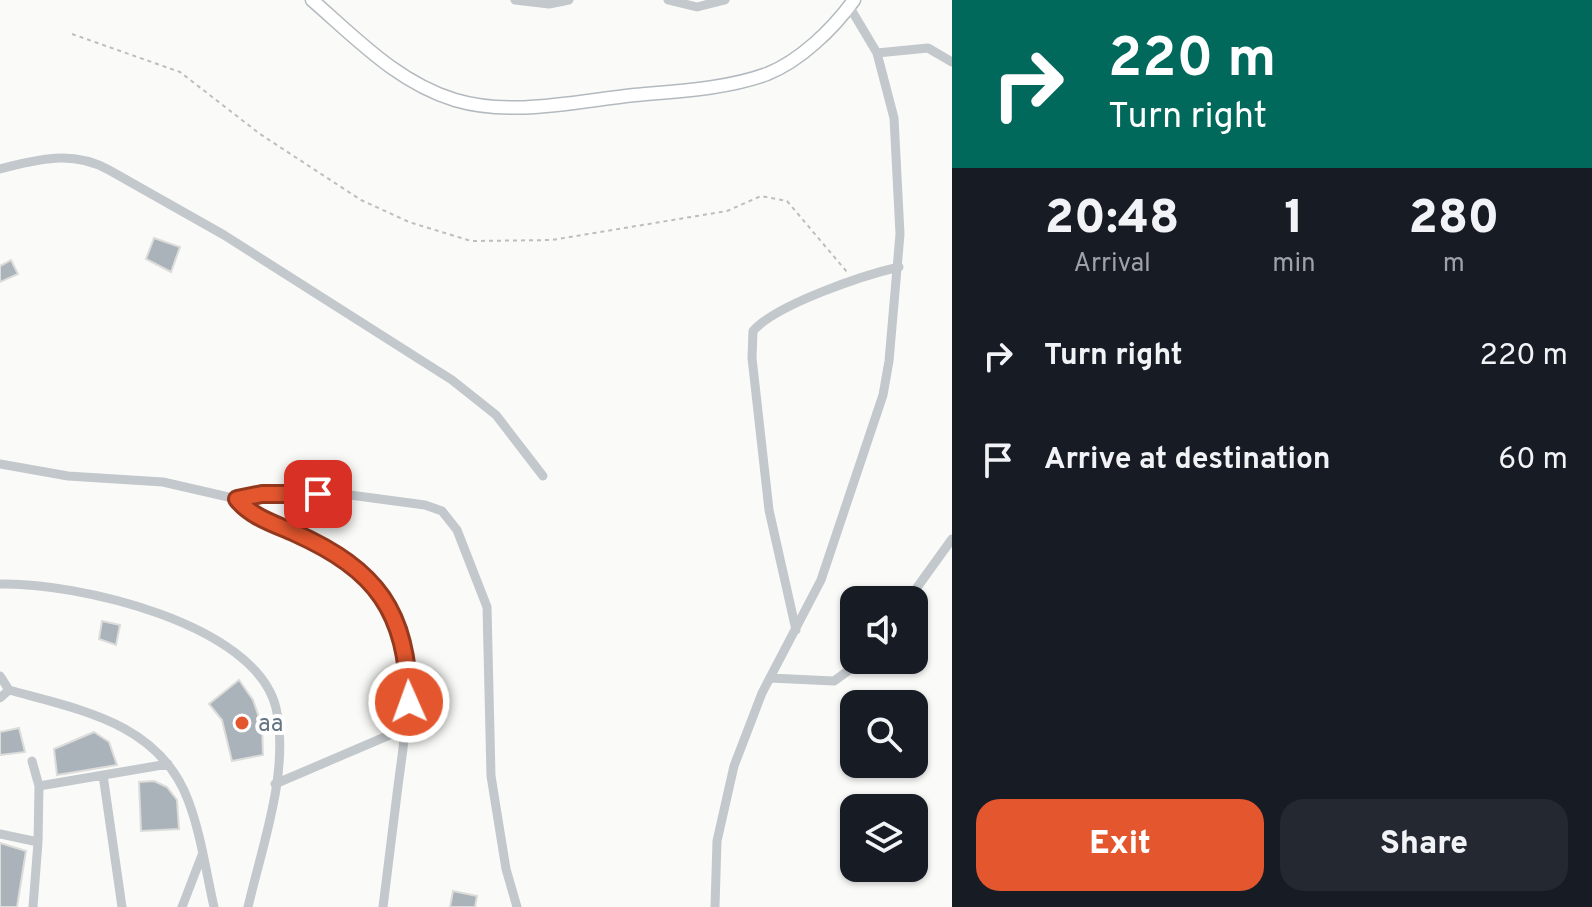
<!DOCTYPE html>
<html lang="en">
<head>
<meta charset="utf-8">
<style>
  :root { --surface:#171b24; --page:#242831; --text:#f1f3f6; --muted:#9ea1a6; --accent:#e4572e }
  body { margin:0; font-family:Overpass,sans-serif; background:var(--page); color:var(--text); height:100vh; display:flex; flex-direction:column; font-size:30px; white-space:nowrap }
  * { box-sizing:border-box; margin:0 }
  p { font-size:26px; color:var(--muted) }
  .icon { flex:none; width:44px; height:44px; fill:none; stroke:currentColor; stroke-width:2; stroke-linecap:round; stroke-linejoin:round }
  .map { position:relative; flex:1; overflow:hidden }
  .drawer { display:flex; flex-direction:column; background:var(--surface); width:640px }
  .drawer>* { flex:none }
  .guide { background:#00695c; color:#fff; overflow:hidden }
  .buttons { position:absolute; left:840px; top:586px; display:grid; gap:16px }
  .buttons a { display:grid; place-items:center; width:88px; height:88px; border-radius:16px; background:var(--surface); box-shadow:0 2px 6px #0004; font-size:40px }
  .pin { position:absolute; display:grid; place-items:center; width:68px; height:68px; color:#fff; margin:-34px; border-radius:16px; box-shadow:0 4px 12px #0006 }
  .me { position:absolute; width:88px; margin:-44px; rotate:358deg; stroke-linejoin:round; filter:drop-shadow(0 0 6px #0008) }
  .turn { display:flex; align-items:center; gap:28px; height:168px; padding:0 24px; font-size:36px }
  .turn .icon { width:104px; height:104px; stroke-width:2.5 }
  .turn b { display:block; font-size:56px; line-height:68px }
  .eta { display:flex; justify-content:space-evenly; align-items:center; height:136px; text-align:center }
  .eta b { font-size:48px; font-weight:800; line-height:56px }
  .button { display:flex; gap:16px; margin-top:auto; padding:16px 24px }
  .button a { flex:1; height:92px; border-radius:24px; background:var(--accent); color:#fff; font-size:32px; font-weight:800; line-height:92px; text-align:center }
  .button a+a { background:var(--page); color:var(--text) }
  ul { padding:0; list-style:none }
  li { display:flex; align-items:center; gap:24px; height:104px; padding:0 24px }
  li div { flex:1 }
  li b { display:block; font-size:30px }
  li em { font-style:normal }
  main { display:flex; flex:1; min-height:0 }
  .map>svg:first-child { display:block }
</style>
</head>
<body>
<main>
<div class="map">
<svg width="952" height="907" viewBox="0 0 952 907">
  <rect width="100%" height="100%" fill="#fafaf8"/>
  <path fill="#aab3b9" stroke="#dcdcda" stroke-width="2" d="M154,238L180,247L171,272L146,259Z
    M11,260L18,274L0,282V266Z
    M102,621L120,625L116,645L99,639Z
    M239,680L253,700L262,726L263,755L232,761L222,720L209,704Z
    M19,728L25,752L0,755V732Z
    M94,732L109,742L117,765L57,775L54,749Z
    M154,781L167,787L177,800L179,829L141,831L139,782Z
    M0,843L26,851L17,907H0Z
    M453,891L477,896L475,907H450Z"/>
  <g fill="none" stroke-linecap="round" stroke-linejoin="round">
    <g stroke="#b3babf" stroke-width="15">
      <path id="secondary" d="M312,0C357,39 397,82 455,100C512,117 577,101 635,95C678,91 726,89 767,74C800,61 833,29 854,0"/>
    </g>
    <path stroke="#bbbfc2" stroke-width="2" stroke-dasharray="4 4" stroke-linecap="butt" d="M72,34L180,72L260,134L361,200L409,222L471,241L552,240L727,211L761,196L787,201L847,272"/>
    <path stroke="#c3c8cc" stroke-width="9" d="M515,0L549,4L569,0
      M668,0L697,7L725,0
      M877,53L928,48L952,62
      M0,169C38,159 73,150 109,170L224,235L452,380L496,415L543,476
      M0,464L68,476L163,482L237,499L262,494L335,493L425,505L442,511L457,530L487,607L491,776L506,869L517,907
      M237,499C255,524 324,544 354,565C426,615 408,711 398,786C393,826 388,867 383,907
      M0,584C75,582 256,623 276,708C290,771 262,846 248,907
      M908,600L952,539
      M796,630L769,510L752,358L753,331C777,304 864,275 899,267
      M0,676L9,690C81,710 159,723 188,800C201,834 206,872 214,907
      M770,678L834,681L863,660
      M0,698L9,690
      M32,761L39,786L38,842
      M103,775L122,907
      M275,784L406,728
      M39,786L168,764
      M0,834L38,842L33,907
      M182,907L202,855
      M715,907L717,841L734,766L762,693L821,580L883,395L889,361L900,234L894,118L877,53L849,6"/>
    <use href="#secondary" stroke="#fff" stroke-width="12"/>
  </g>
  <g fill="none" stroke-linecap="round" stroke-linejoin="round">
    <g stroke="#94391e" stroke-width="20">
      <path id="route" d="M318,494H262L237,499C251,517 275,524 295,533C377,570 407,611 409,702"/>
    </g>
    <use href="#route" stroke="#e4572e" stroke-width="14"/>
  </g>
  <circle fill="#e4572e" stroke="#fff" stroke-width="3" cx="242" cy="723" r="8"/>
  <g text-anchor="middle" stroke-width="8" stroke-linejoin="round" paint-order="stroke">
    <g font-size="24" fill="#657683" stroke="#fff" text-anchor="start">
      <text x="258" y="731">aa</text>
    </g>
  </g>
</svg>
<div class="buttons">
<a><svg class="icon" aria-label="sound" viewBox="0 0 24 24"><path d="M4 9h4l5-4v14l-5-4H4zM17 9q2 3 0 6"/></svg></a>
<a><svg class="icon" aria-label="search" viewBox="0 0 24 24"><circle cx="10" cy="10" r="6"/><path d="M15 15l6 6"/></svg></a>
<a><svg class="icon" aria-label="layers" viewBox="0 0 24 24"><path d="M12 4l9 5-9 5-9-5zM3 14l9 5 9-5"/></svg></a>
</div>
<div class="pin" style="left:318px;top:494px;background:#d93025"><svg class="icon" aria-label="arrive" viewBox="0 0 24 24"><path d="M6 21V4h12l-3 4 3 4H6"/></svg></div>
<svg class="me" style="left:409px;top:702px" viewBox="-20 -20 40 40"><circle r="17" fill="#e4572e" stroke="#fff" stroke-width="3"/><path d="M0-11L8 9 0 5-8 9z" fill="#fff"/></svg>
</div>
<section class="drawer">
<div class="guide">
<div class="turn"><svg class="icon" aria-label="right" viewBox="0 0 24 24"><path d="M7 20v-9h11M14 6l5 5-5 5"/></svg><div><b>220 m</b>Turn right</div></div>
</div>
<div class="eta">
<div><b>20:48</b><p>Arrival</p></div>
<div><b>1</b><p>min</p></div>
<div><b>280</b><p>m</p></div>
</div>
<ul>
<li><svg class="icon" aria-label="right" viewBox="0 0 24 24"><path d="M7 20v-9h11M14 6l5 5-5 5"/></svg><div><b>Turn right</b></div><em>220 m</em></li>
<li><svg class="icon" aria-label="arrive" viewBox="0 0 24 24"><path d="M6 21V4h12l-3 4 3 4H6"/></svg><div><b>Arrive at destination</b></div><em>60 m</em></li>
</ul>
<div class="button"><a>Exit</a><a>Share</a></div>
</section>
</main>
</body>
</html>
